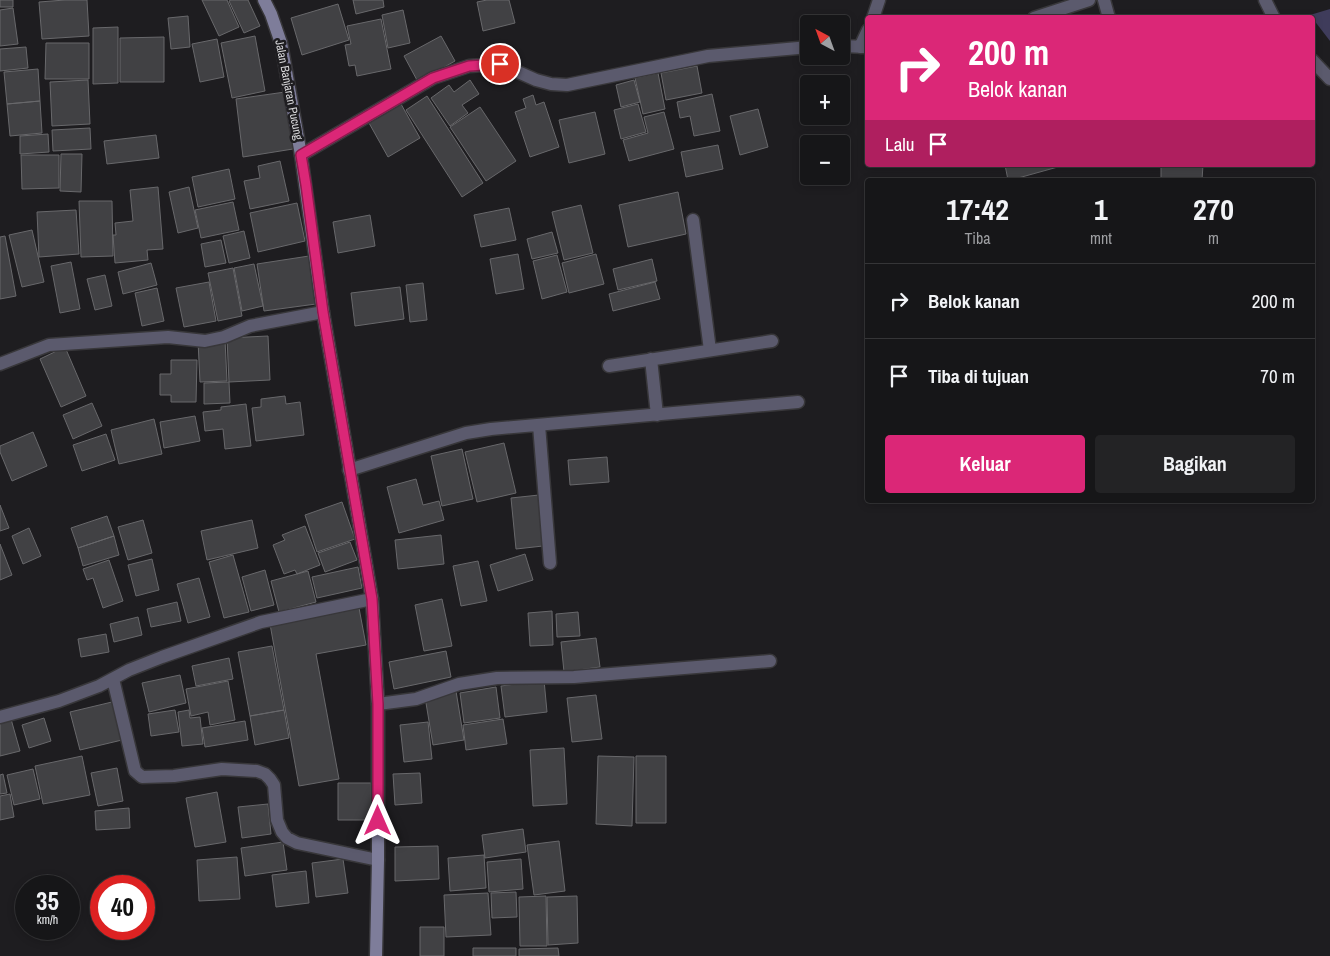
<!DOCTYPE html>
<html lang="id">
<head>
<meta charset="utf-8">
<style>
  :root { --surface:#161618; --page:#232325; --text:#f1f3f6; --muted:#9e9fa2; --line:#353537; --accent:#db2777 }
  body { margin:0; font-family:"Archivo Narrow",sans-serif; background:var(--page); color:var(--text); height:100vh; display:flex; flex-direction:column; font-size:19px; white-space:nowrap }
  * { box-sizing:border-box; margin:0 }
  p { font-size:16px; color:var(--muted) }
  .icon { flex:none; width:28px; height:28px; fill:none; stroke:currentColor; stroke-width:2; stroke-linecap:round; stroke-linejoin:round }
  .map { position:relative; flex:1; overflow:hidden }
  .side { position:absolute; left:865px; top:178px; width:450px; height:325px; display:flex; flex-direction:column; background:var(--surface); border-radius:5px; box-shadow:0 2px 8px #0003,0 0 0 1px var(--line) }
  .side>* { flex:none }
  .top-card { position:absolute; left:865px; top:15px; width:450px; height:152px; border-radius:5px; box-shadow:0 2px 8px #0003,0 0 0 1px var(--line); background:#db2777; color:#fff; overflow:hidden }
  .needle { width:32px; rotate:319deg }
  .buttons { position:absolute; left:800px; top:15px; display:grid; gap:10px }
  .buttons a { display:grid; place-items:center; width:50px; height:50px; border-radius:5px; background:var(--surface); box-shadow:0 2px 8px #0003,0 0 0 1px var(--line); font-size:25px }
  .speed { position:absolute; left:15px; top:875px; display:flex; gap:10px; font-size:25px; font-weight:700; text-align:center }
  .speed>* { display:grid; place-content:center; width:65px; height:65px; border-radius:50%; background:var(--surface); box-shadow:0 2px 8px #0003,0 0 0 1px var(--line); line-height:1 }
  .speed small { font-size:12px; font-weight:400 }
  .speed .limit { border:8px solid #d22; background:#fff; color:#111 }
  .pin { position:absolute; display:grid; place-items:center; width:42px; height:42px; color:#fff; margin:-21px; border:2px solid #fff; border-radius:50%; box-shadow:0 1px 5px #0007 }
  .me { position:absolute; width:55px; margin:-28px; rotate:0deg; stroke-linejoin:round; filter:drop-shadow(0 0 4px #0008) }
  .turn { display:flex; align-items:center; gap:18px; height:105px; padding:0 20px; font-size:22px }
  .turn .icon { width:65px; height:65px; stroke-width:2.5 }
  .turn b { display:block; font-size:35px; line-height:42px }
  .then { display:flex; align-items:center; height:48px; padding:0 20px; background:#0003; gap:10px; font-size:19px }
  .eta { display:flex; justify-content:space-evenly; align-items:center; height:85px; text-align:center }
  .eta b { font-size:30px; font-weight:800; line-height:35px }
  .button { display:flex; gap:10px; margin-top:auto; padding:10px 20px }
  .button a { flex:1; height:58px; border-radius:5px; background:var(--accent); color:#fff; font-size:20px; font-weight:800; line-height:58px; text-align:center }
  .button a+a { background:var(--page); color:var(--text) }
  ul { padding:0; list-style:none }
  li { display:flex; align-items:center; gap:15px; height:75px; padding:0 20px; border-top:1px solid var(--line) }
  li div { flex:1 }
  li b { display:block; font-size:19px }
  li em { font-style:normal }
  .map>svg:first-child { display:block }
</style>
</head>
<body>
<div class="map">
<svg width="1330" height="956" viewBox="0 0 1330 956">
  <rect width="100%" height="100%" fill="#1e1d20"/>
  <path fill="#3f3c5b" d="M1330,9V41L1310,15Z"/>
  <path fill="#414144" stroke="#68686b" d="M0,0H13V7H0Z
    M65,0H87L89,36L42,39L39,2Z
    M202,0H227L239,27L219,36Z
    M231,0H248L260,26L244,33L229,1Z
    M353,0H383L384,7L356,14Z
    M487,0H509L515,23L483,31L477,2Z
    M338,4L349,40L302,55L291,18Z
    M13,8L18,44L0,46V10Z
    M403,10L410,43L388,48L382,15Z
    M188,16L190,47L171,49L168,18Z
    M381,19L391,69L357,76L355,65L349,66L345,45L351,44L347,26Z
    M118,27V83L93,84V28Z
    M255,36L265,91L232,98L221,43Z
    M441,36L455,61L418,82L404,56Z
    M164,37V82H120V38Z
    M217,39L224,77L200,82L192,44Z
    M46,43H89V79H45Z
    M26,47L28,68L0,71V49Z
    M697,66L702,93L666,100L661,73Z
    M38,69L40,101L7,104L4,72Z
    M658,73L665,109L643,114L635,78Z
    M88,80L90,124L52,126L50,82Z
    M470,80L479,94L462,105L468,113L450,126L431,98L449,85L454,92Z
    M634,80L640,102L621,107L616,85Z
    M285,92L293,149L243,157L236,99Z
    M712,94L720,131L694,136L690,116L680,118L677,102Z
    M533,95L536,105L544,102L559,147L530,157L515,112L526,108L523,99Z
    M427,96L483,183L462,197L406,110Z
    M40,101L42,133L10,136L7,104Z
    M401,104L420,138L388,157L369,123Z
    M638,104L646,132L621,139L614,110Z
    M480,107L516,161L486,181L450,127Z
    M758,109L768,147L740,155L730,116Z
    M595,112L605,154L569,163L559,120Z
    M664,112L674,149L629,161L623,140L648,133L644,117Z
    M90,128L91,149L53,151L52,130Z
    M48,134L49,152L20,154V136Z
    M156,135L159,158L107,164L104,141Z
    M718,145L723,169L686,177L681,152Z
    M61,154H82L81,192L60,191Z
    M21,155H59V188L22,189Z
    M280,161L289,201L250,209L244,181L260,178L258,166Z
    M1005,165H1065L1011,180H1008Z
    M1161,165H1203L1202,180H1161Z
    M229,169L235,199L198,207L192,177Z
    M158,187L163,249L147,250L148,260L115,263L113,235H116L115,223L133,221L130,190Z
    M189,187L198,228L178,233L169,192Z
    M678,192L686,234L628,247L619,205Z
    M79,201H112L113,256L81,257Z
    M233,202L239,230L201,238L195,210Z
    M297,203L305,241L258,252L250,213Z
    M581,205L593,253L564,260L552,212Z
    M509,208L516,240L481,247L474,215Z
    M76,210L79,254L39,257L37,212Z
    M370,215L375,246L338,253L333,222Z
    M32,230L44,282L22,287L9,235Z
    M244,231L250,258L229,263L223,236Z
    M552,232L558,253L532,259L527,239Z
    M5,236L16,296L0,299V237Z
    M221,240L226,263L205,267L201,244Z
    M518,254L524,289L496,294L490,259Z
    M596,254L604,284L569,293L562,263Z
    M557,255L567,292L542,299L533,261Z
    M309,256L316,304L264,311L257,264Z
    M652,259L657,281L618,290L613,269Z
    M71,262L80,309L60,313L51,266Z
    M151,263L157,285L123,294L118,272Z
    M254,264L263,306L242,311L234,268Z
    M233,268L242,316L218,321L208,273Z
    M105,275L112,306L95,310L87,279Z
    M209,282L216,321L184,327L176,288Z
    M655,282L660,299L613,311L609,294Z
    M423,283L427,320L410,322L406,285Z
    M400,287L404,319L355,326L351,293Z
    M157,288L164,321L142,326L135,293Z
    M268,336L270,380L229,382L227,338Z
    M225,340L227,381L200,382L198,341Z
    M65,347L86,396L61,407L40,359Z
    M171,360H197L196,402H171V395H160V374H171Z
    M229,382L230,403L204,404V383Z
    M285,396L286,404L300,402L304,435L256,441L252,408L261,407V399Z
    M92,403L102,426L73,439L63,415Z
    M246,404L251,446L225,449L223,429L205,431L203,412L221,410V407Z
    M195,416L200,441L164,448L160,422Z
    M154,419L162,454L119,464L111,430Z
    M33,432L47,466L12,481L0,452V446Z
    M106,434L115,460L82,471L73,445Z
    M504,443L516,493L477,502L465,452Z
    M462,449L473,499L442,506L431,456Z
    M607,457L609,482L570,485L568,460Z
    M416,479L423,505L439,501L444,520L399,533L387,487Z
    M539,495L543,546L516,549L511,498Z
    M342,502L355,539L317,552L305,515Z
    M0,505L9,528L0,531Z
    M107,516L114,536L78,548L71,528Z
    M143,520L152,553L128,560L118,527Z
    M252,520L258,548L207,560L201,531Z
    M305,526L320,565L297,574L295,570L284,574L273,545L285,540L282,535Z
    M29,528L41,556L23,564L12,536Z
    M441,535L444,564L398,569L395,540Z
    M114,536L119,555L83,566L78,548Z
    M350,542L357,560L325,572L318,553Z
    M0,544L12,575L0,580Z
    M525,554L533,580L498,591L490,565Z
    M233,555L249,612L224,618L209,562Z
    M152,559L159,590L136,596L128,565Z
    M109,560L123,601L103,608L93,578L87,580L83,569Z
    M478,561L487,601L461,606L453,566Z
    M358,567L362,588L317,598L312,577Z
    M265,570L274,605L251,611L242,577Z
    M308,571L316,602L279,612L271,581Z
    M199,578L210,617L188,623L177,584Z
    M442,599L452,646L424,651L415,605Z
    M177,602L181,621L151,627L147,609Z
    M359,608L366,645L316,654L339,779L299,786L270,624Z
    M552,611L553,645L530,646L528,613Z
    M578,612L580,636L557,637L556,614Z
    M138,617L142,635L114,642L110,624Z
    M106,634L109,652L81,657L78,639Z
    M596,638L600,667L564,672L561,642Z
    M272,646L284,710L250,716L238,652Z
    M446,651L451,677L394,689L389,662Z
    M229,658L233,679L196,686L192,666Z
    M180,675L186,703L149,712L142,683Z
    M544,680L547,712L505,717L501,686Z
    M228,681L235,720L210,725L208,712L191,716L186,689Z
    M496,687L500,718L464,723L460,693Z
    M456,691L464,740L433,745L425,697Z
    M596,695L602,739L572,742L567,698Z
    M112,702L122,740L80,750L70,712Z
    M175,710L179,732L151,736L148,714Z
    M189,710L190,718L200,717L203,744L182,746L178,712Z
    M284,710L289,738L255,745L250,716Z
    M44,718L51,741L29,748L22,725Z
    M11,719L20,751L0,756V722Z
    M503,719L507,744L466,750L463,725Z
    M245,721L248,740L205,747L202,728Z
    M428,722L432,759L404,762L400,725Z
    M564,748L567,804L533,806L530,750Z
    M82,756L90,795L43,804L35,766Z
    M598,756L634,757L632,826L596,824Z
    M636,756H666V823H636Z
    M117,768L123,801L98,806L91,773Z
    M33,769L40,799L14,805L7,775Z
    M420,773L422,803L395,805L393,774Z
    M3,774L7,793L0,794V775Z
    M338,783H371V820H338Z
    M217,792L226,842L195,847L186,798Z
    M10,794L14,817L0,820V796Z
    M268,804L271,834L242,838L238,807Z
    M129,808L130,828L96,830L95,811Z
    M523,829L526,852L485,858L482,835Z
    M559,841L565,891L534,895L527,845Z
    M283,842L287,870L245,876L241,848Z
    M438,846L439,879L395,881V847Z
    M484,855L486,888L450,891L448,858Z
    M237,857L240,899L199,901L197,860Z
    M343,859L348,893L316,897L312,863Z
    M521,859L523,889L489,892L487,862Z
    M306,871L309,903L276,907L272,875Z
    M516,892L517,917L492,918L491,893Z
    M488,893L491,935L446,937L444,895Z
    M546,896L547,946H520L519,897Z
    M577,896L578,943L548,945L547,897Z
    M420,927H444V956H420Z
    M473,948H516V956H473Z
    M558,948L559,956H519V949Z"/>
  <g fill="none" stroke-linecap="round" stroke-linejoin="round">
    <g stroke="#38373a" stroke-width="15">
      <path id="street" d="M1104,0L1109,18
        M1265,0L1274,18
        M873,18L879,0
        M1034,18L1089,0
        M841,46L868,47
        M860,47L868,30
        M1312,60L1330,79
        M301,155L433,78L469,66L500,64L536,80L551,84L567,85L708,56L809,47
        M693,220L710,350
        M651,359L657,415
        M0,364L49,345L168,337L205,341L224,337L250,326L323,312
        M609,366L772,341
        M539,425L550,563
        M349,470L466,433L491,429L798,402
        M113,679L135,771L142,777L174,776L222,769L257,771L265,774L270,779L274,785L277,820L282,832L287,838L297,843L378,860
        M378,704L416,699L459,684L497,678L574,677L770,661
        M0,717L59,701L99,686L129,670L162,657L261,622L372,599"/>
    </g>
    <g stroke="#38373a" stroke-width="15">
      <path id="secondary" d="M264,0L271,14L281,43L301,155L323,312L372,599L378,704V860L376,956"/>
    </g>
    <use href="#street" stroke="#5b5a6d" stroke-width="12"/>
    <use href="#secondary" stroke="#7e7d9a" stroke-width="12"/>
  </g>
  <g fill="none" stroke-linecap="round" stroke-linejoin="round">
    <g stroke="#8e194d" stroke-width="12">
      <path id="route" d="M378,821V704L372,599L323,312L306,185L301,155L433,78L469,66L500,64"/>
    </g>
    <use href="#route" stroke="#db2777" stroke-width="9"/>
  </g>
  <g text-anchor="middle" stroke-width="5" stroke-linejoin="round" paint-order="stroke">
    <g font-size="12" fill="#d5d5d7" stroke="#1e1d20">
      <text transform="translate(289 90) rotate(79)" y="4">Jalan Banjaran Pucung</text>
    </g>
  </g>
</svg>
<div class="buttons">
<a><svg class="needle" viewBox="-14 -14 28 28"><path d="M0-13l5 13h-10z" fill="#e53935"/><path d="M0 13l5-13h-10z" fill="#9e9fa2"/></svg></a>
<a>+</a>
<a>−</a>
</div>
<div class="speed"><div>35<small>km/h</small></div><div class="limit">40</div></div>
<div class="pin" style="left:500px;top:64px;background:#d93025"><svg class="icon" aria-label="arrive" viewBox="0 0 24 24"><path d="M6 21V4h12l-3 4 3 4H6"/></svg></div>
<svg class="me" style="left:378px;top:821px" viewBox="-20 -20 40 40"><path d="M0-17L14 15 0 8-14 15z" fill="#db2777" stroke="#fff" stroke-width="4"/></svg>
<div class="top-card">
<div class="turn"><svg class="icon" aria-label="right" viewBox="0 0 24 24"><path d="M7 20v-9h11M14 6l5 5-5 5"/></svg><div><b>200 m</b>Belok kanan</div></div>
<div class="then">Lalu<svg class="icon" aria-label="arrive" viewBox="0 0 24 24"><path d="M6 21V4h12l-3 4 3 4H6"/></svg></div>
</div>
<section class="side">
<div class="eta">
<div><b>17:42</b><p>Tiba</p></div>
<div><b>1</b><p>mnt</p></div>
<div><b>270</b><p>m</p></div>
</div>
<ul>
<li><svg class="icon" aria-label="right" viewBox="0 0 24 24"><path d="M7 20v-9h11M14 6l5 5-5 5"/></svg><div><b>Belok kanan</b></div><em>200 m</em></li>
<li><svg class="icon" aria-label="arrive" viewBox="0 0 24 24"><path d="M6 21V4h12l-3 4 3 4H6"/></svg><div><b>Tiba di tujuan</b></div><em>70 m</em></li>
</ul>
<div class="button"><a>Keluar</a><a>Bagikan</a></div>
</section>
</div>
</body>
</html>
